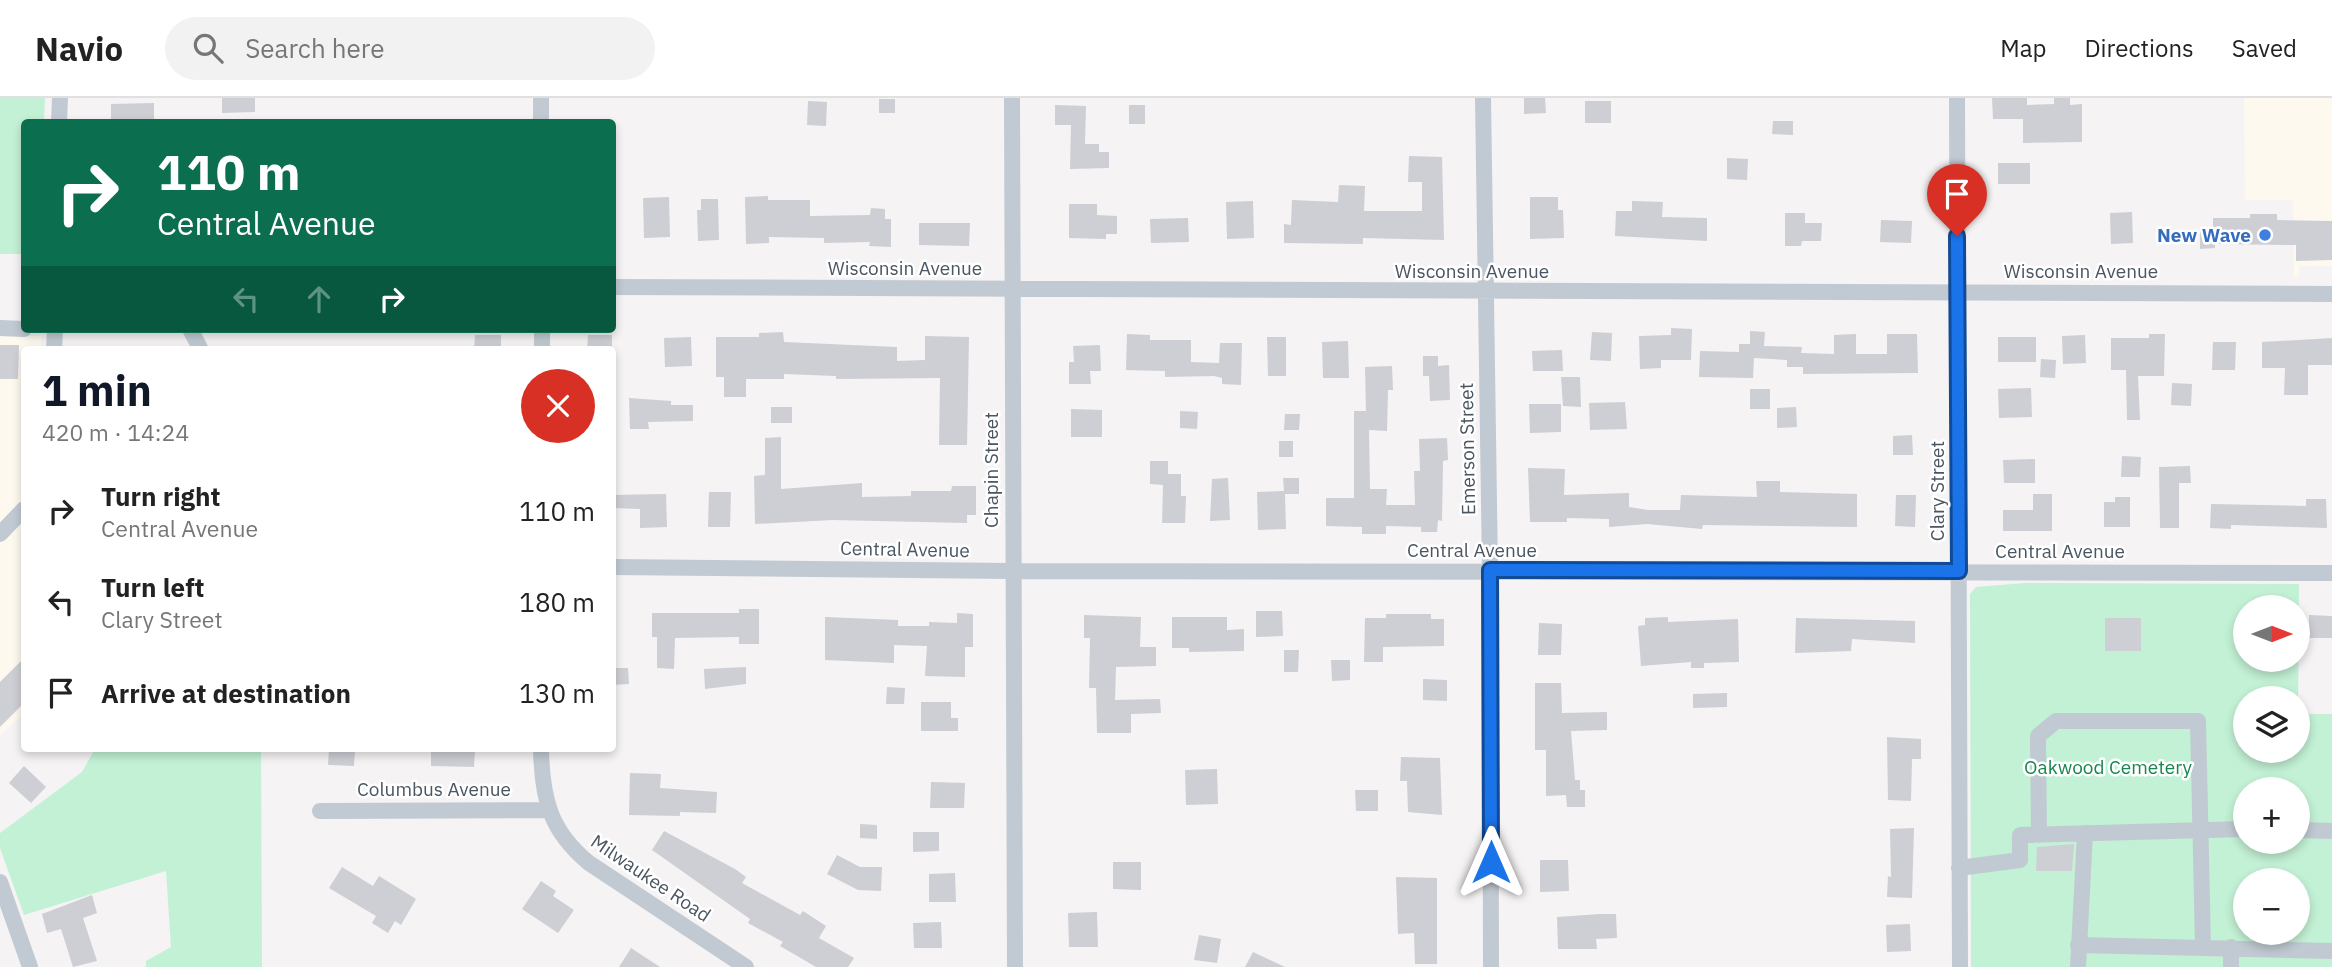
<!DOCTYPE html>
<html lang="en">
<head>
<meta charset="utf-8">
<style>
  :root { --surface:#fff; --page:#f2f2f2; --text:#222; --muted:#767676; --line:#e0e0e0; --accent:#111827 }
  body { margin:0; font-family:"IBM Plex Sans",sans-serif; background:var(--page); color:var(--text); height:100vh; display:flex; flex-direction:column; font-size:26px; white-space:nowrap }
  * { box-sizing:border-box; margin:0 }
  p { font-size:23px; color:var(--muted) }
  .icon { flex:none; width:38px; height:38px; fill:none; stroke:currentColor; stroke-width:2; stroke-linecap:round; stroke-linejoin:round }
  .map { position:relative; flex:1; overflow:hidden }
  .details { position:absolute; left:21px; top:248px; width:595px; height:406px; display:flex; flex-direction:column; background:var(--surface); border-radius:7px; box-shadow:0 4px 10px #0003 }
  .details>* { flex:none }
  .banner { position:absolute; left:21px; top:21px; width:595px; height:214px; border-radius:7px; box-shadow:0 4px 10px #0003; background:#0b6e4f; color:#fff; overflow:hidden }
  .needle { width:46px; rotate:90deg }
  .tools { position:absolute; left:2233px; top:497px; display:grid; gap:14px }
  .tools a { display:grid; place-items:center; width:77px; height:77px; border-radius:50%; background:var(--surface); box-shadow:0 4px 10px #0003; font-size:35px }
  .pin { position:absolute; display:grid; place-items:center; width:60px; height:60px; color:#fff; margin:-72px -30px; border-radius:50% 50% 50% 0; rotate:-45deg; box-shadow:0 0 7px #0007 }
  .pin .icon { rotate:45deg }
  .me { position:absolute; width:77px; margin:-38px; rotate:0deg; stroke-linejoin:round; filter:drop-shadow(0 0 5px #0008) }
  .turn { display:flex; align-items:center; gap:24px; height:147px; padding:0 21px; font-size:32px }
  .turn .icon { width:91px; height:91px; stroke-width:2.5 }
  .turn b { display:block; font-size:49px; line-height:60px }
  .lanes { display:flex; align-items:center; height:66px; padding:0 21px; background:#0003; justify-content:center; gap:35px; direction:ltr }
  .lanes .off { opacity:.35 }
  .round { display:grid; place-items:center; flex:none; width:74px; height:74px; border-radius:37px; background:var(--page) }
  .headline { display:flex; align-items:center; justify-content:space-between; height:119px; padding:0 21px }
  h1 { font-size:42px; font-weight:700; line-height:52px; color:var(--accent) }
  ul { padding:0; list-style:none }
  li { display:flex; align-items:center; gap:21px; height:91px; padding:0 21px }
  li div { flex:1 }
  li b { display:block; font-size:26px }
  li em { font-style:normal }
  header { display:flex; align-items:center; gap:42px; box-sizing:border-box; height:98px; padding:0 35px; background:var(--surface); border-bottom:2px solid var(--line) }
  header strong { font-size:33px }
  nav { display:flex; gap:38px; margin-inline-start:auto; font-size:24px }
  .search { width:490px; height:63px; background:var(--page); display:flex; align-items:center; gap:18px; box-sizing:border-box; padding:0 24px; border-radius:38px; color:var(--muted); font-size:26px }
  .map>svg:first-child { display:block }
</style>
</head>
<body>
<header>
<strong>Navio</strong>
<div class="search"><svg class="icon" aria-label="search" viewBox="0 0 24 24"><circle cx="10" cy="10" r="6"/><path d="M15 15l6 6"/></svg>Search here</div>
<nav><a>Map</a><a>Directions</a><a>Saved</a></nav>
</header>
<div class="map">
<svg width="2332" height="869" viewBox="0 0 2332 869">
  <rect width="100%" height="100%" fill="#f5f3f3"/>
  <path fill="#fdf9ef" d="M2244,0H2332V168H2299V178L2294,180L2293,102H2245Z
    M0,237L41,238V252H24V616L0,637Z"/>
  <path fill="#c3f1d5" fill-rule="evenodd" d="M0,0H45L44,24H24V156H0Z
    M2025,485L2299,486L2298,616H2332V869H1971L1970,496L1976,489ZM2245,509H2298V562H2245ZM2245,600H2298V653H2245ZM2245,691H2298V744H2245ZM2245,782H2298V835H2245Z
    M95,651H261L262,869H146V863L171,849L166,773L24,817L0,750V735L82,674Z"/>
  <path fill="#cdcfd5" d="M222,0H255V14L222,15Z
    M1524,0H1545L1546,15L1524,16Z
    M1992,0H2027V7L2054,6V0H2070V7L2082,6V44L2023,45V21H1993Z
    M879,1H895V15H879Z
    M808,3L827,4L826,28L807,27Z
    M1585,3H1611V25H1585Z
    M154,5V24H111V6Z
    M1055,7L1086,8L1085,46H1099V54H1109V70L1070,71L1071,27H1055Z
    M1129,7H1145V26H1129Z
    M1773,23H1793V37L1772,36Z
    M1409,58L1442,59L1444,142L1363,140V146L1284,145V126L1291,127L1292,102L1338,104L1339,87L1365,88L1364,113H1422V84H1408Z
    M1727,60L1748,61L1747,82L1727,81Z
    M1998,65H2030V86H1998Z
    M768,98V102H810V118L870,117L871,110L885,111V121H891V149L869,148L870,144L824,145V140L769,139V145L746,146L745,99Z
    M669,99L670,139L644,140L643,100Z
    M1530,99H1558V112H1563L1564,140L1530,141Z
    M701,101H718L719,142L698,143L697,112H701Z
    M1253,103L1254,140L1227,141L1226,104Z
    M1632,103L1663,104L1662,119L1707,120V143L1615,138L1616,113H1632Z
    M1069,106H1097V117L1117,118V136H1106V141L1069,140Z
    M2132,114L2133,145L2111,146L2110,115Z
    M1785,115H1805V125H1822L1821,143H1802L1801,148H1785Z
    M2250,116H2277V122L2332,123V162L2296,163V147L2215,146V150L2200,151V130H2213V120H2250Z
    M1188,120L1189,144L1151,145L1150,121Z
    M1881,122L1912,123L1911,145L1880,144Z
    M919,125H970L969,148L919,147Z
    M1671,230L1692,231L1691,262H1661V270L1640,271L1639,238L1671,237Z
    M1750,233L1765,234L1764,248L1802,249L1801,255L1834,256V237L1856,236V256H1887V236H1917L1918,275L1803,276V269H1787V262L1754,260L1753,280L1699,279L1700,253L1739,254V246H1750Z
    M783,234L784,244L897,249V263L925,262V238L969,239L967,347H939L940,280L836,281V278L784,276V281H746V299H724V279H716V239H759V235Z
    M1592,234L1612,235L1611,263L1590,262Z
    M1127,236L1150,237V242H1191V264L1219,265L1220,245H1242L1241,287L1222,286V280L1214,278L1165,279V273L1126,272Z
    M2149,236H2165L2164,278H2138L2140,322H2127L2126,272H2111V240H2149Z
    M475,237H501V252H474Z
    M588,237H612V252H587Z
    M2085,237L2086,265L2063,266L2062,238Z
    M691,239L692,268L665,269L664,240Z
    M1267,239H1286V278H1268Z
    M1998,239H2036V264H1998Z
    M2332,240V267H2308V297H2284L2285,270H2262V244Z
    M1348,243L1349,280H1323L1322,244Z
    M2213,244H2236L2235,272H2212Z
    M0,247H19L18,281H0Z
    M1100,247L1101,273H1090L1091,286H1069V264H1074L1073,248Z
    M1562,252L1563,273H1533L1532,253Z
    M1423,258H1438V268L1449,267L1450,302L1430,303L1429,278H1423Z
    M2041,261L2056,262L2055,280L2040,279Z
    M1392,268L1393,292H1388L1387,333L1369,332L1370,391H1387L1386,407H1415L1414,373H1420L1419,341L1447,340L1448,362L1443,363L1442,423L1438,422L1437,434H1421V429L1386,428V436H1362V429L1326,428V400H1354V313H1366L1365,269Z
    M1561,279H1580L1581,309L1563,308Z
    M2172,285L2192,286L2191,308L2171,307Z
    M2031,290L2032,319L1999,320L1998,291Z
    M1750,291H1770V311H1750Z
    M629,300L671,303V307H693V323L648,324L649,331H630Z
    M1625,304L1627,331L1590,332L1589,305Z
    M1529,306H1561V334L1530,335Z
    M771,309H792V325H771Z
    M1796,309L1797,329L1777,330V310Z
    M1071,311L1102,312V339H1071Z
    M1180,313L1198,314L1197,331L1180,330Z
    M1285,316H1300L1299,332H1284Z
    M1912,337L1913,357H1893V338Z
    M781,339V391L862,385V399L911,398V393H951L952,388H976V417H967V425L833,422L755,426L754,378L765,377V340Z
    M1279,343H1293V359H1279Z
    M2122,358L2141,359L2140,379H2121Z
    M2035,361V385H2004L2003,362Z
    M1150,363H1168V376H1181V398H1186L1185,425H1162L1163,387L1150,386Z
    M2190,368L2191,385H2179V430H2160L2159,369Z
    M1528,370L1565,371L1564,397L1629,395V409L1648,412H1680L1681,397L1757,399L1756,383H1780V394L1857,396V429L1703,427L1702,431L1647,426L1609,429V421L1567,420V424H1530Z
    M1228,380L1230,422L1210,423L1212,381Z
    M1283,380H1299V396H1285L1286,431L1258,432L1257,394L1284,393Z
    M709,394H731L730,429H708Z
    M666,396L667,429L640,430V411L612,410V397Z
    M2033,396H2052V433H2003V412H2033Z
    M1896,397H1916L1915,429L1895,428Z
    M2115,399H2130V429H2104V404H2115Z
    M2306,401H2326L2327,430L2231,427V431L2210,430L2211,406L2306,408Z
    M739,511H759V546H739V539L675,540L674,571L657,570V539H652V515H739Z
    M1256,513H1282L1283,538L1256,539Z
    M957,515L973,516V549H965V579L925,578L927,548L894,547V565L825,562V519L898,522V528H929V524L957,525Z
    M1386,516H1431V521H1444V548L1383,549V564H1364L1365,520H1386Z
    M1084,517L1141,519L1140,549H1156V568L1116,569L1115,602L1160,601L1161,615L1131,616V635H1097L1096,590H1089L1090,540H1084Z
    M2309,517L2332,518V540H2309Z
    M1172,519H1227V532L1244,531V553L1189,554V550H1172Z
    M1668,519V524L1738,521L1739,564L1704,565V570H1691V564L1641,568L1638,528L1645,527V520Z
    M1796,520L1915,523V545L1852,541L1851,553L1795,555Z
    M2105,520H2141V553H2105Z
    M1539,525L1562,526L1561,557H1538Z
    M1284,552H1299L1298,574H1284Z
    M24,560V605L0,629V584Z
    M1331,562H1350V582L1332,583Z
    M746,569V586L705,591L704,571Z
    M612,570H628L629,586L612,587Z
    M1423,581L1447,582V603L1423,602Z
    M1535,585H1561L1562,615L1607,614V632L1571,633L1575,682H1580V692H1585V709H1567L1566,697L1546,698V652H1535Z
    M887,589L905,590L904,606H886Z
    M1727,595V609L1693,610V596Z
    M921,604H951V620H958V633H921Z
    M1887,639L1921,641V661H1912L1911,703L1888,702Z
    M329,651H355L354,668L328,667Z
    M431,651H475L474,669L431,668Z
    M1401,659L1440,660L1442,717L1408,714L1407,683H1400Z
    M24,668L46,689L31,705L9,685Z
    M1217,671L1218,706L1186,707L1185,672Z
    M630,675L661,676L660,690L717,694L716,715L680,714V718L629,717Z
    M931,684L965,685L964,710H930Z
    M1355,692H1378V713H1356Z
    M860,726L877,727V741L860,740Z
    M1914,730L1912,800L1887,799L1888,778L1891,779L1890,731Z
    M664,733L735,771L746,779L742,785L800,817L803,813L826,828L819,840L854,860L848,869H816L780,848L783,844L748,825L750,821L652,752Z
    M913,734H939V753L913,754Z
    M2074,746L2072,773H2036L2037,749Z
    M837,757L860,769H882L881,793L858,792L827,776Z
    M1540,762H1568L1569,793L1540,794Z
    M1113,764H1141V792L1113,791Z
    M342,769L373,788L379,778L416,801L401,827L395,823L388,835L372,825L376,818L329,790Z
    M955,775L956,804H929V776Z
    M1396,779L1437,780V866H1415L1414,835L1398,836Z
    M541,783L556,793L553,798L574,812L558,835L522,811Z
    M92,797L97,815L83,820L97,863L73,869L61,831L47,835L42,816Z
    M1097,814L1098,849H1069L1068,815Z
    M1600,816H1616L1617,840L1596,841L1597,851H1558L1557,819Z
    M941,824L942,850H914L913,825Z
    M1910,826L1911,853L1887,854L1886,827Z
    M1199,837L1221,841L1217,865L1194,862Z
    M631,850L660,869H619Z
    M1253,854L1285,869H1245Z"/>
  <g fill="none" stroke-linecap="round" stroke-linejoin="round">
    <path stroke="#c1cad2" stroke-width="16" d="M541,0V24
      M1012,0L1015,869
      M1483,0L1490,472L1491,869
      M1957,0L1960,869
      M59,24L60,0
      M612,189L2332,196
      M0,230L24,231
      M190,231L201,252
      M54,252L55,231
      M542,252V231
      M0,436L24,411
      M612,469L1012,473L2332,475
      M541,651C542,701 550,733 589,765L746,869
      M320,713L549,712
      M2298,732L2332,733
      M2039,737L2038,638L2056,623H2198L2203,848
      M1959,770L2020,762V737L2245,731
      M0,784L30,869
      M2078,847L2332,853
      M2231,849V869
      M2078,869L2085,735"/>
  </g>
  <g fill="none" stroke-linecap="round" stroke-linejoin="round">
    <g stroke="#114b97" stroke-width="18">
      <path id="route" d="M1491,764L1490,472L1959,473L1957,138"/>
    </g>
    <use href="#route" stroke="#1a73e8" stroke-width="12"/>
  </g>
  <circle fill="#3f7fe0" stroke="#fff" stroke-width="2.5" cx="2265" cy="137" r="7"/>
  <g text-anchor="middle" stroke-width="5" stroke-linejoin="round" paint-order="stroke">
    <g font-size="19" font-weight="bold" fill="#366cbe" stroke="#fff" text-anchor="end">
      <text x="2251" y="144">New Wave</text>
    </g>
    <g font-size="19" fill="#4a5661" stroke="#fff">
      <text x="905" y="177">Wisconsin Avenue</text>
      <text x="1472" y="180">Wisconsin Avenue</text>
      <text x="2081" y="180">Wisconsin Avenue</text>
      <text transform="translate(1467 351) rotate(-91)" y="7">Emerson Street</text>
      <text transform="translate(991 372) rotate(-90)" y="7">Chapin Street</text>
      <text transform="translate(1937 393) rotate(-90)" y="7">Clary Street</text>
      <text transform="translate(905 451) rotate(1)" y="7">Central Avenue</text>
      <text x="1472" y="459">Central Avenue</text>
      <text x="2060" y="460">Central Avenue</text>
      <text x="434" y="698">Columbus Avenue</text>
      <text transform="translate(651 780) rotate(34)" y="7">Milwaukee Road</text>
    </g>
    <g font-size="19" fill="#17864f" stroke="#fff">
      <text x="2108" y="676">Oakwood Cemetery</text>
    </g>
  </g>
</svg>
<div class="tools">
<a><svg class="needle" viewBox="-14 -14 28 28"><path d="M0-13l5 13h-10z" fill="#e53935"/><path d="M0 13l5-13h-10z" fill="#767676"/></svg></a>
<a><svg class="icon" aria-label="layers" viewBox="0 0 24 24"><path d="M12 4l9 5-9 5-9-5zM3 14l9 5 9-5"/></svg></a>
<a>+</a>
<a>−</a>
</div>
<div class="pin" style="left:1957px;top:138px;background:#d93025"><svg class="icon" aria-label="arrive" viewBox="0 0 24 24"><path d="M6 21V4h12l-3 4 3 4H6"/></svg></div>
<svg class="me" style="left:1491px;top:764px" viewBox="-20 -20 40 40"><path d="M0-17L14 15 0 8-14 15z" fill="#1a73e8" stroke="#fff" stroke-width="4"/></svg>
<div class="banner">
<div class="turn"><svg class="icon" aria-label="right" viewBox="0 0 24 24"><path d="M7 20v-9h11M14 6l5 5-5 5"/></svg><div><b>110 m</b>Central Avenue</div></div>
<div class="lanes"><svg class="icon off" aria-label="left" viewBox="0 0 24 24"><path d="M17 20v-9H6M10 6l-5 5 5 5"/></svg><svg class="icon off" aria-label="ahead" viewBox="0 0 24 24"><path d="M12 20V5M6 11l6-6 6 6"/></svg><svg class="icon" aria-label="right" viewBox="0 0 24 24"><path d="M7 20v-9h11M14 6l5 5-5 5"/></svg></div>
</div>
<section class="details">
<div class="headline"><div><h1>1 min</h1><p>420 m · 14:24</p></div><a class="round" style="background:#d93025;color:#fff"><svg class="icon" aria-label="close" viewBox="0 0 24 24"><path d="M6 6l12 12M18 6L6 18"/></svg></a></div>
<ul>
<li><svg class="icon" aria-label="right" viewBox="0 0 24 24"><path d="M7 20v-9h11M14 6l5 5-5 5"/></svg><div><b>Turn right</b><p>Central Avenue</p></div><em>110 m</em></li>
<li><svg class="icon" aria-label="left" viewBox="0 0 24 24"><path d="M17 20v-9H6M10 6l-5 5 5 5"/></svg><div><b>Turn left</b><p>Clary Street</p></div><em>180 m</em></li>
<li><svg class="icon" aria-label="arrive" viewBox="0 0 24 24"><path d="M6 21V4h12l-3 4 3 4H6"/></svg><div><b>Arrive at destination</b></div><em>130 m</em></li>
</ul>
</section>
</div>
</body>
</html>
